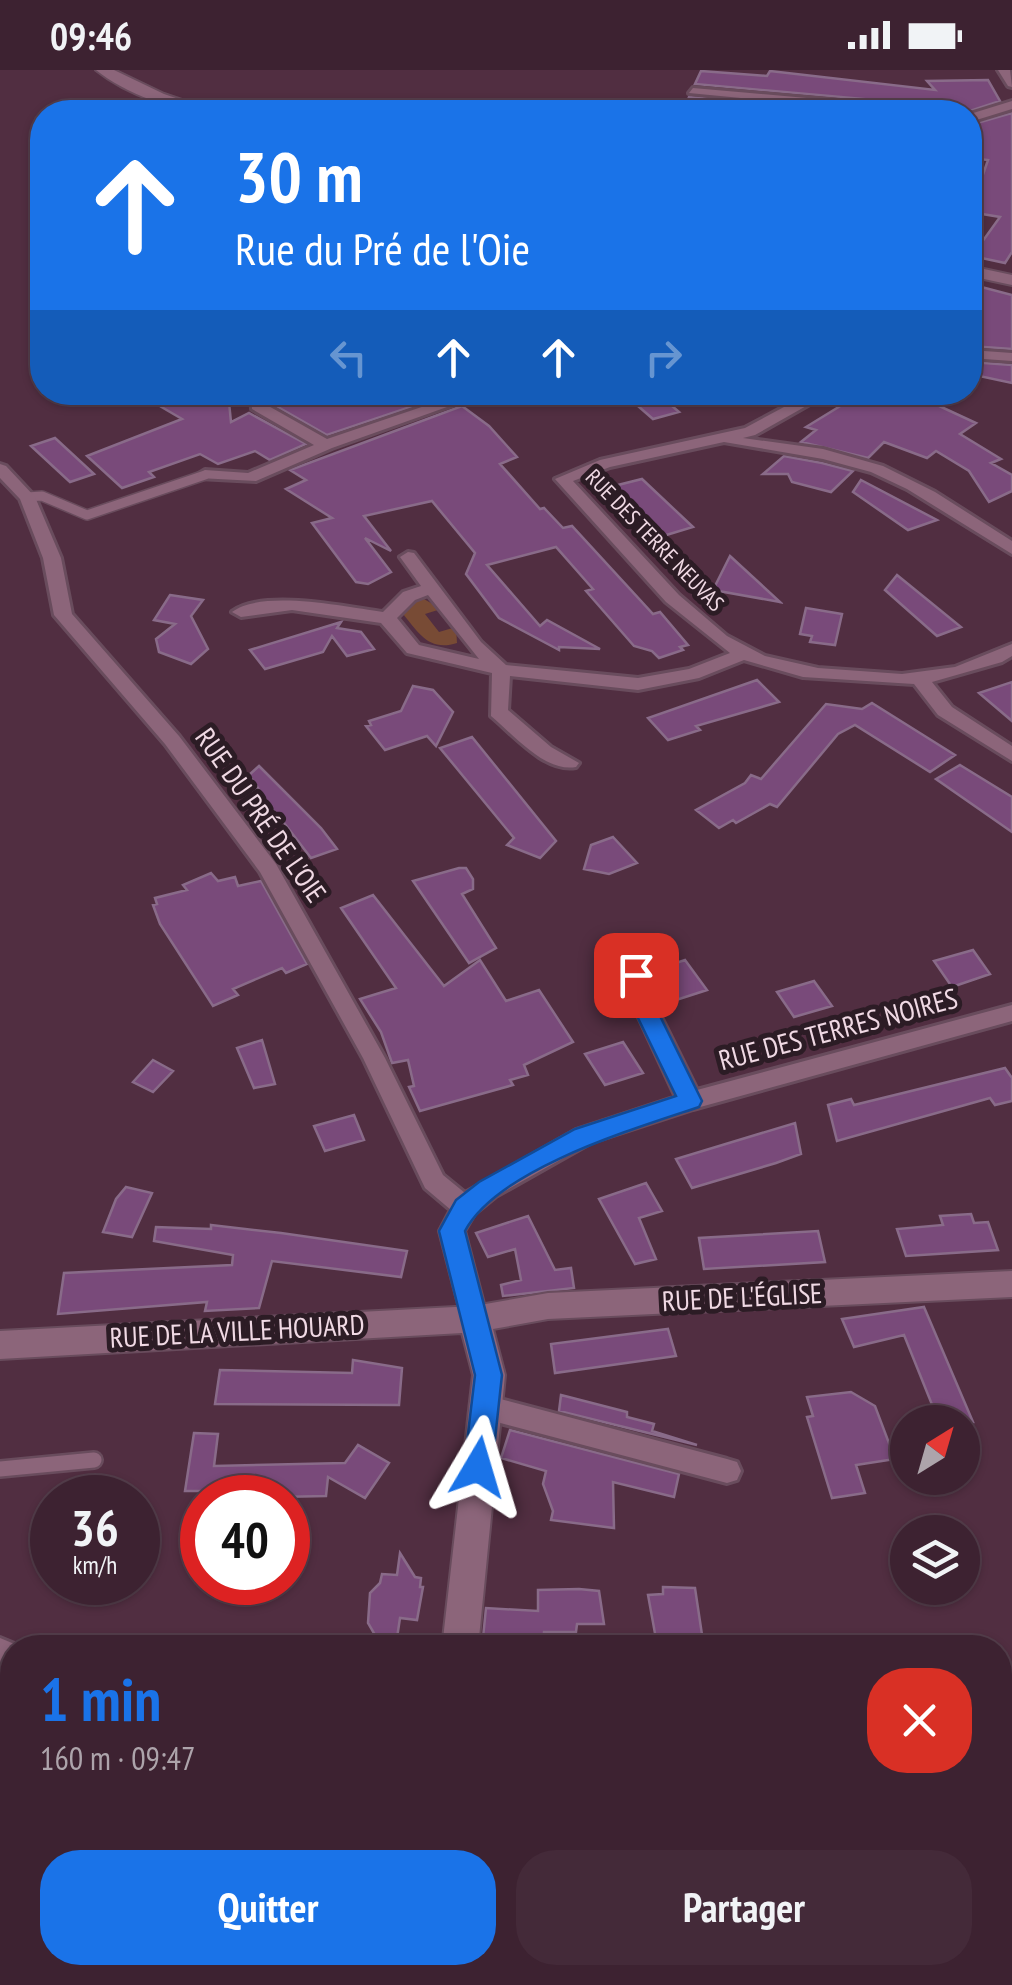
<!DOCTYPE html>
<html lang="fr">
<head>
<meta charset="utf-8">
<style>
  :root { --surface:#3d2231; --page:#442a39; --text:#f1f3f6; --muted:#ada4ab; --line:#563f4d; --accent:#1a73e8 }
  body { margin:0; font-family:"PT Sans Narrow",sans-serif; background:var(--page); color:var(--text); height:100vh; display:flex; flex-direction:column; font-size:38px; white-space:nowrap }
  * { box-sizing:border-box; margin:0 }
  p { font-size:32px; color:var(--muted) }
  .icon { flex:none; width:55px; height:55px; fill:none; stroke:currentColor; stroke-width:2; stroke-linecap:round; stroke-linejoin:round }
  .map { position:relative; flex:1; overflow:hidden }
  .side { position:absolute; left:0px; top:1565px; width:1012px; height:350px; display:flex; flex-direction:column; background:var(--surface); border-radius:40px 40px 0 0; box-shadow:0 2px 8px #0004,0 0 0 2px var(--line) }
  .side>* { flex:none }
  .hud { position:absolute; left:30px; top:30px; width:952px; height:305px; border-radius:40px; box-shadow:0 2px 8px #0004,0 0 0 2px var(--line); background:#1a73e8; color:#fff; overflow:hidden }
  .needle { width:65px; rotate:37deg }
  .controls { position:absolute; left:890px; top:1335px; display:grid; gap:20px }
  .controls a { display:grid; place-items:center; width:90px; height:90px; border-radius:50%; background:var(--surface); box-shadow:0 2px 8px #0004,0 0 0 2px var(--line); font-size:50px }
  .speed { position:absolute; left:30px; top:1405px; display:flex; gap:20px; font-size:50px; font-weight:700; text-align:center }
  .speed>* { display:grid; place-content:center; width:130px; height:130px; border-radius:50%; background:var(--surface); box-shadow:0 2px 8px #0004,0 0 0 2px var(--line); line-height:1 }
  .speed small { font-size:25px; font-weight:400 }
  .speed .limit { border:15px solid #d22; background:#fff; color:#111 }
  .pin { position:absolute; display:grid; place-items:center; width:85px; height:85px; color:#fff; margin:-42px; border-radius:20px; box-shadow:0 5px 15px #0006 }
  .me { position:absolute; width:110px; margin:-55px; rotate:7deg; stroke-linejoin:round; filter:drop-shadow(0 0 8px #0008) }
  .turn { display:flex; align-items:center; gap:35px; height:210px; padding:0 40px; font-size:45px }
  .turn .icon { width:130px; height:130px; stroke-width:2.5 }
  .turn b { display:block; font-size:70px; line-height:85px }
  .lanes { display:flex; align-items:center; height:95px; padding:0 40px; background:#0003; justify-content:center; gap:50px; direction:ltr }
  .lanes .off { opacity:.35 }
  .round { display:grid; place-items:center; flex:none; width:105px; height:105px; border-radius:40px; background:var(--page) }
  .headline { display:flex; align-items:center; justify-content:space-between; height:170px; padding:0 40px }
  h1 { font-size:60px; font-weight:700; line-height:75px; color:var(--accent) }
  .primary-button { display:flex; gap:20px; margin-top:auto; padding:20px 40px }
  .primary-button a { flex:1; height:115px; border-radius:40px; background:var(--accent); color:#fff; font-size:40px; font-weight:700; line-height:115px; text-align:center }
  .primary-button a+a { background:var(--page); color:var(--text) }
  .status { display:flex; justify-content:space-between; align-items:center; height:70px; padding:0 50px; background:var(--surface); direction:ltr }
  .status svg { height:28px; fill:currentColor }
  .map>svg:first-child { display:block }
</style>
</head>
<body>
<div class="status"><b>09:46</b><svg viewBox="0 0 49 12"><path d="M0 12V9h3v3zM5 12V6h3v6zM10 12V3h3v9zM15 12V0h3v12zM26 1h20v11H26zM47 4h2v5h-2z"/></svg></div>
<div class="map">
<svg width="1012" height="1915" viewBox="0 0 1012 1915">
  <rect width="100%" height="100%" fill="#512e41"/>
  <path fill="#784b35" d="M424,529L441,539L425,544L439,562L456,557L457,573C429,582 419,563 402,543L409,532Z
    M0,1818L12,1820V1902H274L285,1915H0Z"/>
  <path fill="#794a7a" stroke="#896b89" stroke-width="2.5" d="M701,1L767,6L770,1L935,20L927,11L988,10L1000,31L967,42H928L919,34L695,14Z
    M689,27L852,42L733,38L731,42L685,37Z
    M1012,43V182L1005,193L972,186L1000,147L970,142L988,90L970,88V55Z
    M970,214L1012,225V279L970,276Z
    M970,292L1012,295V313L970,304Z
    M136,322H228L231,352L249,343L306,374L270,390L255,381L218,394L200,384L149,402L154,407L122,418L87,386L182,349Z
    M309,322H325L350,335L387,322L446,325L327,365L278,337Z
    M656,322L679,342L653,349L630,329Z
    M909,322L976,353L960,364L1001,389L991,393L1012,405V421L989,432L969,401L936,381L927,388L884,372L868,388L801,372L816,360L806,357L860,324L872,329L884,324Z
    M462,336L489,356L517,387L500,394L540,439L544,438L563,458L572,456L653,544L660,542L688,575L680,577L683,580L659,588L652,581L634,576L586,521L593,519L556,477L487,495L540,556L547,550L600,579L559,577V580L499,548L466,504L475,483L432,431L364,446L391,481L365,468L391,502L368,514L356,512L312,453L332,448L286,419L306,410L290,400Z
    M55,368L94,404L70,412L31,376Z
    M784,386L822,393L853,401L831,422L792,412L788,404H763Z
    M642,409L693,457L663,466L614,416Z
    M861,410L937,450L908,460L853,422Z
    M730,486L780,532L713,520Z
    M897,505L961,557L937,566L885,520Z
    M170,525L203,530L191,546L208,579L191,594L159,582L156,569L175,554L154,550Z
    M806,538L842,544L835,575L810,572L812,566L800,564Z
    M341,552L337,558L361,562L374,579L347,586L332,566L323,582L265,599L250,580Z
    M757,610L779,632L696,656L700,660L668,670L648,648Z
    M1012,612V651L979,623Z
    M413,616L433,620L453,642L436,676L427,666L385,680L366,656L371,655L369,651L401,641Z
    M872,633L955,685L930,702L855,655L838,664L777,737L770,734L736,753L733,750L719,758L696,740L745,713L751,705L761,709L826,634L862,639Z
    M472,667L556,771L540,788L507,775L514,768L440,678Z
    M960,695L1012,727V762L936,709Z
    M259,696L321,758L337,779L311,788L278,745L252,721L258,718L249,705Z
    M613,767L637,793L609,804L584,799L591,775Z
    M459,798H466L473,809V819L462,824L496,878L469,893L413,811Z
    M211,803L218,811L235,807L238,816L261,811L307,894L286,903L282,898L233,919L238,925L213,936L160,854L153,835L157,834L155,828L187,820L183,815Z
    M373,825L444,916L480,890L506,931L539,920L573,972L524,995L528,1005L510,1010L513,1015L420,1041L409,1017L414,1016L408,990L392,993L381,962L360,929L396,918L341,838Z
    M973,880L990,904L952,917L934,891Z
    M685,890L707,920L673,931L652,901Z
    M814,911L832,936L794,947L777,922Z
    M262,970L275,1014L254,1018L237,978Z
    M623,972L643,1003L605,1015L585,984Z
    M153,990L173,1001L153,1022L133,1012Z
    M1005,998L1012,1008V1031L995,1035L990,1028L837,1071L828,1035L851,1029L854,1035Z
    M354,1045L364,1070L325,1081L314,1056Z
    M795,1053L801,1084L776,1093L692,1118L676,1089Z
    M646,1113L662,1141L639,1148L656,1189L635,1194L599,1129Z
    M126,1117L152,1123L132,1167L103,1162L116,1129Z
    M971,1144L974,1153L988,1152L998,1180L906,1186L897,1159L943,1155L940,1146Z
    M528,1146L555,1200L571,1198L574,1218L503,1226L501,1215L521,1210L515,1179L488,1187L476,1163Z
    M211,1155L281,1163L407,1181L401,1207L272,1191L259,1238L205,1241L207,1232L58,1244L64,1203L232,1195L233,1185L154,1171L156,1157L211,1159Z
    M818,1161L825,1192L704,1199L699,1168Z
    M924,1237L973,1352H939L904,1265L854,1277L842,1249Z
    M668,1259L676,1286L555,1303L551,1274Z
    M353,1290L402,1298L399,1335L215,1334L220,1300L352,1303Z
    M851,1322L875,1336L895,1389L856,1395L865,1423L832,1428L807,1347L813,1346L807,1327Z
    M561,1325L627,1342V1347L654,1354L652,1361L697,1375L559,1341Z
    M510,1360L679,1404L674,1427L613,1412L614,1458L551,1450L553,1441L543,1414L546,1401L501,1388Z
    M194,1363L218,1364L214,1396L345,1393L358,1375L389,1393L365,1428L328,1407L326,1426L278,1427L279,1421H185Z
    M400,1483L415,1507L421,1508L420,1517H423L417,1550L400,1548L397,1568L375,1565L368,1553L370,1523L380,1513L382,1504L397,1505Z
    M663,1517L695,1518L704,1578H667L665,1568L656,1569L648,1525L663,1524Z
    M579,1519L599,1521L604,1554H577L576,1562H544L543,1574L526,1573V1578H482L486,1538L538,1541V1520Z"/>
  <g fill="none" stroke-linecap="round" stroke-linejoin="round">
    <g stroke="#694c5d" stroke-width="12">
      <path id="service-far1" d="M27,427L42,426L87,445L205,405"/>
    </g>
    <g stroke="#694c5d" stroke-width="20">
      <path id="service" d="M0,1399L94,1390"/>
    </g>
    <g stroke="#694c5d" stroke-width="6">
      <path id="minor" d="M998,0H1010L1012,17L1008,16Z
        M693,18L919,38L925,42H886L689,23Z
        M1012,31V39L970,52V44Z
        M970,280L1012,283V291L970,288Z
        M251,322H266L265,334L327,369L466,322H489L332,378L256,411L199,408L197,405L205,400L248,403L314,375L252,339Z
        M812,322H831L755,365L743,368L823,379L883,396L935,422L1012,471V484L907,419L871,402L823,389L724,372L610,397L573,411L679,525L727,566L765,586L818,598L902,604L955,597L1012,574V586L1002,592L932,612L952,637L1012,676V691L938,645L914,614L803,607L744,590L699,608L638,620L510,606L508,640L551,677L579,693L576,697C545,703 513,664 491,646L492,603L407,583L381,553L292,540L241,547L232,542C262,519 346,537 383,542L403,522L421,516L400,487L408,482L414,483L481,572L506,595L638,608L689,599L730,583L666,532L555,409L600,390L745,358ZM428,525L479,589L419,575L397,548L415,530Z
        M0,394L6,396L35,427L61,488L72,544L179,666L276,794L385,988L443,1105L465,1123L576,1060L676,1027L637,943L625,905L628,899H644L647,905L659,943L697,1020L1012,935V951L693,1039L592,1072L496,1126L474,1144L464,1161L487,1249L483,1257L474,1260L465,1257L440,1161L451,1140L425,1118L363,988L260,802L165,674L54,545L43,488L20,429L0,408Z
        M485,1325L727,1389L737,1392L741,1401L737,1410L727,1413L485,1349L475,1345L472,1337L475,1329Z
        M0,1568L24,1578H12V1599L0,1596Z
        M402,1902H436L434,1915H400Z"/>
    </g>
    <g stroke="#694c5d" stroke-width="4">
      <path id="tertiary" d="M96,0H114L164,24L217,42C179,44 126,24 96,0Z
        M970,196L1012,205V215L970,206Z
        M1012,1201V1227L548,1249L493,1259L505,1305L478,1578H442L473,1305L462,1263L0,1289V1261L474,1236L548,1223Z
        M246,1902H299L294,1915H240Z"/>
    </g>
    <use href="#service-far1" stroke="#8c657a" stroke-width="9"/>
    <use href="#service" stroke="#8c657a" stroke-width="15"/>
    <use href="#minor" fill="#8c657a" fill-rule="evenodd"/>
    <use href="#tertiary" fill="#8c657a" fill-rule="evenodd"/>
  </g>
  <path fill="#1a73e8" stroke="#114b97" stroke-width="2.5" d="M636,897L647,905L659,944L702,1031L699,1037C633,1059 498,1099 465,1161L502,1305L492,1397L488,1406L478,1410L468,1406L464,1397L475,1305L439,1161L456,1130L479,1112L575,1059L676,1026L636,944L625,905Z"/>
  <g text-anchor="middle" stroke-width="10" stroke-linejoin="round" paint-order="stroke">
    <g font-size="22" fill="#f0d9e4" stroke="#2c1c25">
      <text transform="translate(655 470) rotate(46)" y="8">RUE DES TERRE NEUVAS</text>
    </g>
    <g font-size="28" fill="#f0d9e4" stroke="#2c1c25">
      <text transform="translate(261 745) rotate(55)" y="10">RUE DU PRÉ DE L'OIE</text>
      <text transform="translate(838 959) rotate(-15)" y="10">RUE DES TERRES NOIRES</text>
      <text transform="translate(742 1227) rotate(-3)" y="10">RUE DE L'ÉGLISE</text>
      <text transform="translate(237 1261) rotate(-3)" y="10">RUE DE LA VILLE HOUARD</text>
    </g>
  </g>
</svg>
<div class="controls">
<a><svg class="needle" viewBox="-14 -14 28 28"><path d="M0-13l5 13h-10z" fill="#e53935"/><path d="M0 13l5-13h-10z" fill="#ada4ab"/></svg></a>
<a><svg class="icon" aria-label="layers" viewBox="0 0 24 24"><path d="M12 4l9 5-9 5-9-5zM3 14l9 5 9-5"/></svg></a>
</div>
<div class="speed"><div>36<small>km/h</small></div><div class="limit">40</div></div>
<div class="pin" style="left:636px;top:905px;background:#d93025"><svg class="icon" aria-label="arrive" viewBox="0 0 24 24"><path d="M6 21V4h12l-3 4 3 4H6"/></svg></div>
<svg class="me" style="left:478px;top:1397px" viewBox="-20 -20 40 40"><path d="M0-17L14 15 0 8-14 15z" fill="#1a73e8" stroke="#fff" stroke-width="4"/></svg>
<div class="hud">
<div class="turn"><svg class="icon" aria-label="ahead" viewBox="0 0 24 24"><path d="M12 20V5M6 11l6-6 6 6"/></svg><div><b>30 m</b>Rue du Pré de l'Oie</div></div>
<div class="lanes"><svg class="icon off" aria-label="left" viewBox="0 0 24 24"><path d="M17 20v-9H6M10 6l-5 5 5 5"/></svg><svg class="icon" aria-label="ahead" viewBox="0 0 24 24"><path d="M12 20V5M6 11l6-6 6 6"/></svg><svg class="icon" aria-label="ahead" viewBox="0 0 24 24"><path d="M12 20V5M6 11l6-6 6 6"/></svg><svg class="icon off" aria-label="right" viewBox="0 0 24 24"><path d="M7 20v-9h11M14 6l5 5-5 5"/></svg></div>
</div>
<section class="side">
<div class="headline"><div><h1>1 min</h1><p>160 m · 09:47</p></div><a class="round" style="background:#d93025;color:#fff"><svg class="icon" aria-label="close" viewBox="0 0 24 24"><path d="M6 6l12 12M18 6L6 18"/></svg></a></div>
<div class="primary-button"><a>Quitter</a><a>Partager</a></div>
</section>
</div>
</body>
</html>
